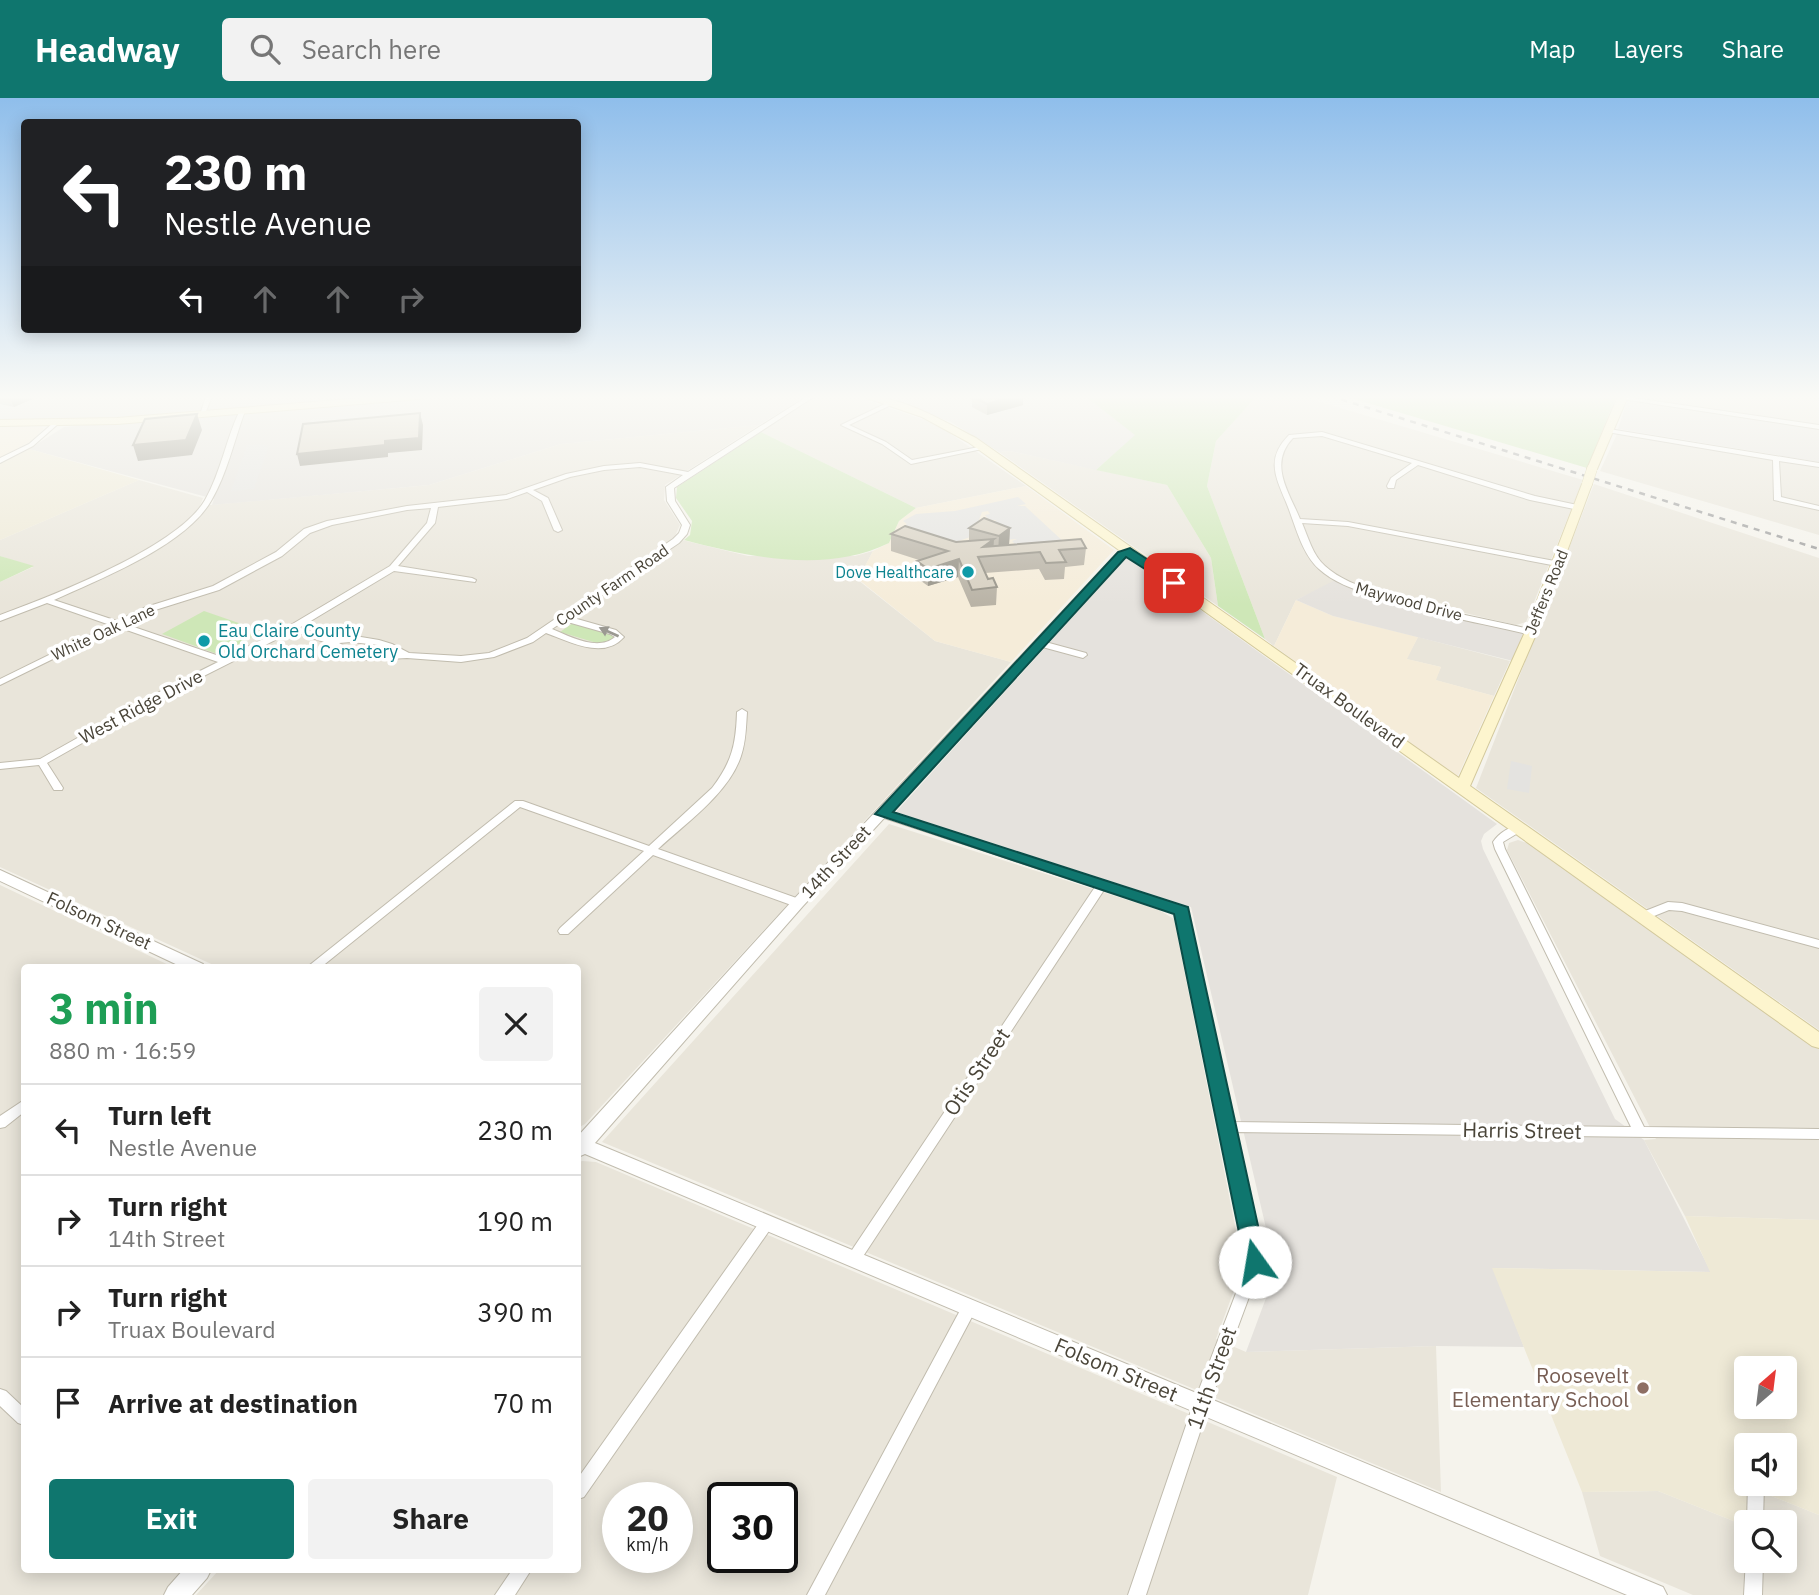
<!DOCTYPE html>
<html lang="en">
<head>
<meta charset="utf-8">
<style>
  :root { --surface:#fff; --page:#f2f2f2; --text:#222; --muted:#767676; --line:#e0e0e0; --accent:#0f766e }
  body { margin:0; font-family:"IBM Plex Sans",sans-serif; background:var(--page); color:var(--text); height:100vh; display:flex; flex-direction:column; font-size:26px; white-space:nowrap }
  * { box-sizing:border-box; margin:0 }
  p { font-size:23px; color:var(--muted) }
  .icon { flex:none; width:38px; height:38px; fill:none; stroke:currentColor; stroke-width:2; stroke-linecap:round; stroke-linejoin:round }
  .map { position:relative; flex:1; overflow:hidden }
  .side { position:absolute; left:21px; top:866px; width:560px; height:609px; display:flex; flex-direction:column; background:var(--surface); border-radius:7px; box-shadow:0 4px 18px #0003 }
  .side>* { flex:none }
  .guide { position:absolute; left:21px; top:21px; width:560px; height:214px; border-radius:7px; box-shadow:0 4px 18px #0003; background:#202124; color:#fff; overflow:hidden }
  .needle { width:46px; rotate:28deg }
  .tools { position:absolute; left:1734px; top:1258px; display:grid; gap:14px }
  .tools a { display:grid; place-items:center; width:63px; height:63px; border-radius:7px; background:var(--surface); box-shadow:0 4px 18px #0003; font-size:35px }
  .speed { position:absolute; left:602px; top:1384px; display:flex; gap:14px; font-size:35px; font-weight:700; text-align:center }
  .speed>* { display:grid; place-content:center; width:91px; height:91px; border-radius:50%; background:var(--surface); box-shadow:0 4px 18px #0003; line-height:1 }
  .speed small { font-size:18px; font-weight:400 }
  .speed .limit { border:4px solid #111; border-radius:10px; background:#fff; color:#111 }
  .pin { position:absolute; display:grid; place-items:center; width:60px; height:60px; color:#fff; margin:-30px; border-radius:14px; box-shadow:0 4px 10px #0006 }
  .me { position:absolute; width:77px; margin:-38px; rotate:347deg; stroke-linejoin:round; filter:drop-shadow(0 0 5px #0008) }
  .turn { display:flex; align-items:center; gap:24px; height:147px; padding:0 28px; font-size:32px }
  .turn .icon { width:91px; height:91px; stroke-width:2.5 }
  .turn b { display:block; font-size:49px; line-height:60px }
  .lanes { display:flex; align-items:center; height:66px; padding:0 28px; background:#0003; justify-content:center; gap:35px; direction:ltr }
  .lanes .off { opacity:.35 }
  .round { display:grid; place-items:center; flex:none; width:74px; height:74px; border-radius:7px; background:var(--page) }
  .overview { display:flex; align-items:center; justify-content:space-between; height:119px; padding:0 28px }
  h1 { font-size:42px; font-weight:700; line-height:52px; color:#1e9e55 }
  .cta { display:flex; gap:14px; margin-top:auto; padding:14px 28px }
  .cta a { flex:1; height:80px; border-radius:7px; background:var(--accent); color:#fff; font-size:28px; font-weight:700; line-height:80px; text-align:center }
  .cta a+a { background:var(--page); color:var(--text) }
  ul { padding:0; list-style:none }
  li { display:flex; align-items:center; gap:21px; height:91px; padding:0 28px; border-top:2px solid var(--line) }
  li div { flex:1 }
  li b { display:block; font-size:26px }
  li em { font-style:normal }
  header { display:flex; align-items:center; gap:42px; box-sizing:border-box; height:98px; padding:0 35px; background:var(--accent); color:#fff }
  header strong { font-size:33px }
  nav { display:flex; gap:38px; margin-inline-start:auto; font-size:24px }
  .search { width:490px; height:63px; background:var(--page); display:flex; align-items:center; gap:18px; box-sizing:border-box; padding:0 24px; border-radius:7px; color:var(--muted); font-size:26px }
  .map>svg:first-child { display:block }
</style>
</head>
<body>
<header>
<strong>Headway</strong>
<div class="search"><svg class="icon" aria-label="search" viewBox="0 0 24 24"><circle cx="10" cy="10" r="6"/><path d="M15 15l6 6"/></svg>Search here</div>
<nav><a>Map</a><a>Layers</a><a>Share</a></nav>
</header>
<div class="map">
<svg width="1819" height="1497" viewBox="0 0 1819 1497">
  <rect width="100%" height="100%" fill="#f5f3ec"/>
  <path fill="#e9e5da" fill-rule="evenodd" d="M817,298H853L925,322L948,334L1026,388L916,410L761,334Z
    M1257,298H1300L1583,382L1526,524L1516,527L1490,521L1374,493L1342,480L1296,502L1274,548L1265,541L1207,388L1216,343Z
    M1630,298H1819V328L1637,300Z
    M759,327L665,387L664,402L680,427L674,440L748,458H855L873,453L858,482L935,543L1011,564L585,1026L578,1030V870H220L0,769V484L33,469L0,458V442L139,382L203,400L200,408L429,387L561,346Z
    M1617,336L1819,369V437L1600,373Z
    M1010,353L1167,387L1211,460L1218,508L999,354Z
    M1594,386L1819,460V932L1476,690Z
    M1418,539L1510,563L1494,598L1435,582L1441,569L1406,561Z
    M889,726L1159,812L1174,821L1243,1168L1216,1241L1246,1254L1436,1248L1441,1394L602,1044Z
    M1518,742L1533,747L1819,951V1122L1685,1118L1644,1042L1656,1041L1507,752L1509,745Z
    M0,787L175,870H24V1472H185L163,1497H0Z
    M582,1063L596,1064L622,1075L1337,1379L1308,1497H196L219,1472H578V1065ZM618,1400H677V1460H618ZM723,1400H782V1460H723Z
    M1658,1393L1746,1428V1463H1785V1424H1764V1395L1819,1417V1497H1693L1600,1458L1582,1394Z"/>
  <path fill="#f5ecd9" d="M0,328L39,329L44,330L32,343L0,360Z
    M1026,388L1114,452L1011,564L935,543L858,481L873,453L889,445L899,423L916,410Z
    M1296,502L1333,518L1418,539L1407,561L1441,569L1436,582L1494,598L1457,680L1274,548Z"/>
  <path fill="#e5e2dd" d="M0,298H396L98,322L35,323L0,322Z
    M449,298H806L759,327L561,346L429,387L212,407L214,401L29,351L64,329Z
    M877,298H1085L1136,337L1096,372L1010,353L999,354L951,324Z
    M1631,302L1819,331V364L1618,331L1627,303Z
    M1127,459L1497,726L1484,736L1481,743L1483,751L1615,1021L1644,1042L1711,1174L1493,1170L1524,1249L1436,1248L1246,1254L1276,1173L1191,809L896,714Z
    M1337,481L1377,496L1531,534L1517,564L1333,518L1296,502Z"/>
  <path fill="#eee9d6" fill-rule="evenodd" d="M29,351L139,382L0,442V366Z
    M1685,1118L1819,1122V1417L1754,1391L1752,1424H1746V1428L1658,1393L1582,1394L1492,1170L1710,1174ZM1746,1270H1785V1309H1746ZM1746,1348H1785V1386H1746Z"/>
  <path fill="#cee7b7" d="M1085,298H1257L1216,343L1207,388L1265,541L1218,508L1211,460L1167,387L1096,372L1135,337Z
    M1344,298H1606L1616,299L1587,370Z
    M761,334L916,410L899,423L889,445C826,476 749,459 684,442L690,437L692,423L676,400L677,389Z
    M0,458L34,468L0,484Z
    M204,513L262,533L220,557L162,536Z
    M573,525L612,536L614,542L600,546L560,534Z"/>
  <path fill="#e4e3e0" d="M398,312L396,319L309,327L311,320Z
    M259,346L269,348L254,391L231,393L247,347Z
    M1018,399L1026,406L1017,408H1025L1066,446L1021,452L1012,443L1017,441L1002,442L988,426L997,422H989L985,417L990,416L988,413L982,414L973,438L950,446L900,431L907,426L903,423L916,416L955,413Z
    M1511,663L1532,668L1529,695L1507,691Z"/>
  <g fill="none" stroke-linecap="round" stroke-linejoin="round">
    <g stroke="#c1bcae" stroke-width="2">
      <path id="minor" d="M206,298H212L205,316L200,317Z
        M808,298H815L674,390L675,403L690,427L687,436L679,445L570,519L616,532L624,539C604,562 570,544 546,535L533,544L494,559L461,564L407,560L369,562L354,560L327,545L293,533L176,592L47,665L63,690L62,692H54L39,667L0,671V665L40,661L170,588L218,564L118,529L0,587V581L110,527L47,505L0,523V517C52,498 178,449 205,402C221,374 226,341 240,312L245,313C234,343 227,376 211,403C185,448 100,481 54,502L117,523L146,509L213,488L276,454L304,431L327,423L407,408L506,397L566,376L604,368L640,365L688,374ZM640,369L683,377L666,389L667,403L682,427L679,435L673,441L527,540L489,555L461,558L409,555L392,546L379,542L361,539L331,540L299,530L394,473L475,484L476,482L472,480L398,468L435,425L438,409L507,401L527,394L542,403L554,432L558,434L562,432L548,400L533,392L570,379L604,372ZM431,410L427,425L390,468L289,528L225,560L125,526L152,513L219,492L282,458L310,435L332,427L407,412ZM564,523L610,536L615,539C598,554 569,538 552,531ZM351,544L378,547L397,555C370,556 363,559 339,545Z
        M1620,298L1819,327V331L1622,301L1620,300Z
        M891,303L893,304V306L849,327L886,344L912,362L984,348L987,350L911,366L882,346L841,327Z
        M53,325L58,326L33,348L0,365V360L29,346Z
        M1609,331L1819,365V369L1779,363L1781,399L1819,408V412L1774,402L1773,362L1607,334V332Z
        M1322,334L1535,398L1582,408L1583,410L1579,412L1530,402L1418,367L1396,382L1394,390H1388L1387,388L1391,380L1412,365L1322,338L1293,340C1268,366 1289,394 1300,421L1348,424L1560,464L1561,466L1557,468L1348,428L1302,425C1308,439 1313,458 1325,468C1339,481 1359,488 1377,494C1428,511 1482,520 1534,532V536L1531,537C1477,524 1423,515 1371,497C1353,491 1333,484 1319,471C1301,455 1295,425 1286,404C1275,378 1266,360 1289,337Z
        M1038,542L1086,555L1087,557L1083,560L1035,547V543Z
        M742,611L747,614C746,629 746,643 741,658C729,695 686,725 658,751L802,802L804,805L802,808H794L653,757L568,836H560L558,833L560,830L644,753L520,709L320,870H306L515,703H523L649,748L712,690C732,664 736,646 737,614Z
        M882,713L1186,810L1232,1024L1631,1029L1495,751L1493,744C1499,735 1512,726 1523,728L1524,730L1523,732L1503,744L1505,751L1644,1029L1819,1031V1041L1235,1034L1262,1164L1209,1307L1146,1497H1128L1193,1307L1248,1164L1221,1033L1218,1029L1220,1026L1177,815L1104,792L858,1166L853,1168L848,1166L846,1162L848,1158L1095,789L878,718L877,716L878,714Z
        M1668,804L1682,805L1819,842V850L1682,813L1669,812L1644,822L1638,818L1640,815Z
        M24,1002V1014L5,1029L0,1030V1018Z
        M766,1120L771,1122L773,1126L771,1130L584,1399L578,1401V1380L761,1122Z
        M969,1203L974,1205L976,1210L974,1215L825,1497H807L964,1205Z
        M0,1291L6,1293L24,1310V1327L18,1325L0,1308Z
        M1748,1386H1764L1763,1424H1747Z
        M1746,1460V1463H1763L1762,1497H1744Z
        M512,1472H531L515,1497H495Z"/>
    </g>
    <g stroke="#c1bcae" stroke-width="2">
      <path id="tertiary" d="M1130,451L1135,454L1134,456L1126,458L803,808L595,1045L1663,1489L1667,1497H1627L585,1056L578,1059V1038L793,802L1118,454Z
        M0,772L203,866L206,870H184L0,783Z
        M183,1472H211L207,1480L192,1497H164L168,1489Z"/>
    </g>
    <g stroke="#d3c99d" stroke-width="2">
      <path id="secondary" d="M387,298H425L420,301L117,326L0,328V322L117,320Z
        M861,298C901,297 941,322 976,340L1459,680L1525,534L1582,386L1591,384L1592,386L1537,534L1470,688L1819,934V950L1812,948L968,344L922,319Z
        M1618,298H1628L1597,371L1588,373L1587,371Z"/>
    </g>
    <use href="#minor" fill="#fff" fill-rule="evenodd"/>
    <use href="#tertiary" fill="#fff" fill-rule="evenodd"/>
    <use href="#secondary" fill="#fdf5ce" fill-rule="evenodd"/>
    <path stroke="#9a9a9a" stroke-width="2.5" stroke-dasharray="6 6" stroke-linecap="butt" d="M1330,298L1819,451"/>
    <g stroke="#d3c99d" stroke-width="11" stroke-linecap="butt">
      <path id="secondary-bridge" d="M1587,386L1592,371"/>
    </g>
    <use href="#secondary-bridge" stroke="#fdf5ce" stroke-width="10"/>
  </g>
  <path fill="#b9b3a6" d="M0,298H39L14,309L0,306Z
    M972,298L1023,307L987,317L972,309Z
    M969,430H1010L1009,447L1086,450L1084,467L1065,469L1064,481L1045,482L1039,471L985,475L988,481L997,489L996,507L971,509L958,479L928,488L917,480V463L919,462L891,453V436L956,444L969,443Z"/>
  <path fill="#969287" d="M9,298H39L14,309Z
    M1016,298H1023V307L987,317V306Z
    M420,315L423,327L422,352L388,355V359L300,368L297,356Z
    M197,316L202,332L192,357L138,363L133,347Z
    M1010,430L1009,447L998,455L999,438Z
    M994,441L993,457L983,449Z
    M959,461L958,479L928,488V471Z"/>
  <path fill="#d7d0c1" stroke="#969287" stroke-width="2" d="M972,298H1016L987,306Z
    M420,315L419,340L385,343V347L297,356L303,326Z
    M197,316L186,342L133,347L145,321Z
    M984,420L1010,430L999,438L969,430Z
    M905,428L956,444L994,441L983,449L1081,441L1086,450L1059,452L1066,464L1046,465L1040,454L978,459L988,481L993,480L997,489L972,492L959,461L928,471L917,463L948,453L891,436Z"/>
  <defs><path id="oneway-solid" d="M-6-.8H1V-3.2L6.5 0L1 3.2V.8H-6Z" transform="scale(1.75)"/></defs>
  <use fill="#9b9992" href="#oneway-solid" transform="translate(609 534) rotate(-156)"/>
  <linearGradient id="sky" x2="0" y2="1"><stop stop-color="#8fbeeb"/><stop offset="0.59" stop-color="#fafaf6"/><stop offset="1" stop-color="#fafaf6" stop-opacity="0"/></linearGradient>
  <rect width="1819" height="507" fill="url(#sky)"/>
  <path fill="#0f766e" stroke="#0a4d48" stroke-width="2" d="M1130,450L1179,482V487H1170L1126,459L893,714L1188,809L1266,1164L1263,1170L1255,1173L1248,1170L1245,1164L1174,816L875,716L1118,454Z"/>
  <g fill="#0f9aa8" stroke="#fff" stroke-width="2.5">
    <circle cx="968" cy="474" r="7"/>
    <circle cx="204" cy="543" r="7"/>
  </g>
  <circle fill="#8d6e63" stroke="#fff" stroke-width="2.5" cx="1643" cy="1290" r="7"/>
  <g text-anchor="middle" stroke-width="7" stroke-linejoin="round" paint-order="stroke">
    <g font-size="16" fill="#0d838f" stroke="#fff" text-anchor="end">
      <text x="954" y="480">Dove Healthcare</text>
    </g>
    <g font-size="16" fill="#4a4539" stroke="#fff">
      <text transform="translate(612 487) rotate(-34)" y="6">County Farm Road</text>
      <text transform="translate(1546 494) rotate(-68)" y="6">Jeffers Road</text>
      <text transform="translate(1409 503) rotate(15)" y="6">Maywood Drive</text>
      <text transform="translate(103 534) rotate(-25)" y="6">White Oak Lane</text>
    </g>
    <g font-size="18" fill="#0d838f" stroke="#fff" text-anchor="start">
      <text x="218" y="539">Eau Claire County<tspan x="218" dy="21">Old Orchard Cemetery</tspan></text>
    </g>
    <g font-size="18" fill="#4a4539" stroke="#fff">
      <text transform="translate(1349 608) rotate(36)" y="6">Truax Boulevard</text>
      <text transform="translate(141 609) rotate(-28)" y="6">West Ridge Drive</text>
      <text transform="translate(836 764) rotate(-47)" y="6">14th Street</text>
      <text transform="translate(99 823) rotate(25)" y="6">Folsom Street</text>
    </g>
    <g font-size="21" fill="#4a4539" stroke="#fff">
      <text transform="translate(977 974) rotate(-56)" y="7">Otis Street</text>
      <text transform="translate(1522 1033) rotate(1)" y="7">Harris Street</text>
      <text transform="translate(1116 1272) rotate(23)" y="7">Folsom Street</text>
      <text transform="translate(1212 1280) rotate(-70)" y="7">11th Street</text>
    </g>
    <g font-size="21" fill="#785e54" stroke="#fff" text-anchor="end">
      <text x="1629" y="1285">Roosevelt<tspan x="1629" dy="24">Elementary School</tspan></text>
    </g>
  </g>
</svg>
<div class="tools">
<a><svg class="needle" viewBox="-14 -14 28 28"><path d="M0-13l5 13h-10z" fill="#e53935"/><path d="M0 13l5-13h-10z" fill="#767676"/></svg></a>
<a><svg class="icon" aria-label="sound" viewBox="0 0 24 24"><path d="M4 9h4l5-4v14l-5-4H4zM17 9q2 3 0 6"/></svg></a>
<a><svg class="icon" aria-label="search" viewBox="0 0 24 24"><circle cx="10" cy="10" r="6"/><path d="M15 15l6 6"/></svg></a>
</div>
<div class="speed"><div>20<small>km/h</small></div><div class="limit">30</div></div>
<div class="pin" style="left:1174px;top:485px;background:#d93025"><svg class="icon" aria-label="arrive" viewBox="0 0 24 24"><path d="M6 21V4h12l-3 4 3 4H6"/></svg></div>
<svg class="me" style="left:1255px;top:1164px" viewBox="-20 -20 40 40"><circle r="19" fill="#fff"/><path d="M0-13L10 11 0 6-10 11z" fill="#0f766e"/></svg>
<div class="guide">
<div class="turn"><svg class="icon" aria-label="left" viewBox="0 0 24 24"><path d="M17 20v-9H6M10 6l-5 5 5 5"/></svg><div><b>230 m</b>Nestle Avenue</div></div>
<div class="lanes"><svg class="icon" aria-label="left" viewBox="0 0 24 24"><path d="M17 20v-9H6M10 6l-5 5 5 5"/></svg><svg class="icon off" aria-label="ahead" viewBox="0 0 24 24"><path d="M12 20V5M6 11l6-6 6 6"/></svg><svg class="icon off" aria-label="ahead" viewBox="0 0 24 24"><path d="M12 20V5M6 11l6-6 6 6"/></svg><svg class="icon off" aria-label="right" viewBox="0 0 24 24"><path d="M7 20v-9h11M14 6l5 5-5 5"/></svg></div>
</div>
<section class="side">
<div class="overview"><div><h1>3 min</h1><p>880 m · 16:59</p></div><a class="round"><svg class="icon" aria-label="close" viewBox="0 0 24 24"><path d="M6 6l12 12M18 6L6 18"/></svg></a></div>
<ul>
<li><svg class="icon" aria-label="left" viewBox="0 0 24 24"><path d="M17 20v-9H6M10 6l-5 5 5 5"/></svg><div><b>Turn left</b><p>Nestle Avenue</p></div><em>230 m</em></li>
<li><svg class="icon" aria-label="right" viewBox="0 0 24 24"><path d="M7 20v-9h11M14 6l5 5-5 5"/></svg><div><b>Turn right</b><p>14th Street</p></div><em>190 m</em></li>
<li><svg class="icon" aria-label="right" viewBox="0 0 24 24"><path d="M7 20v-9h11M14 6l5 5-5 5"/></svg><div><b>Turn right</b><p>Truax Boulevard</p></div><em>390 m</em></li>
<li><svg class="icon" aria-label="arrive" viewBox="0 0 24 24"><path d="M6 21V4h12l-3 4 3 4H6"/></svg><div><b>Arrive at destination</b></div><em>70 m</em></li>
</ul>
<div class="cta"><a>Exit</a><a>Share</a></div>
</section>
</div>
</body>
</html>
